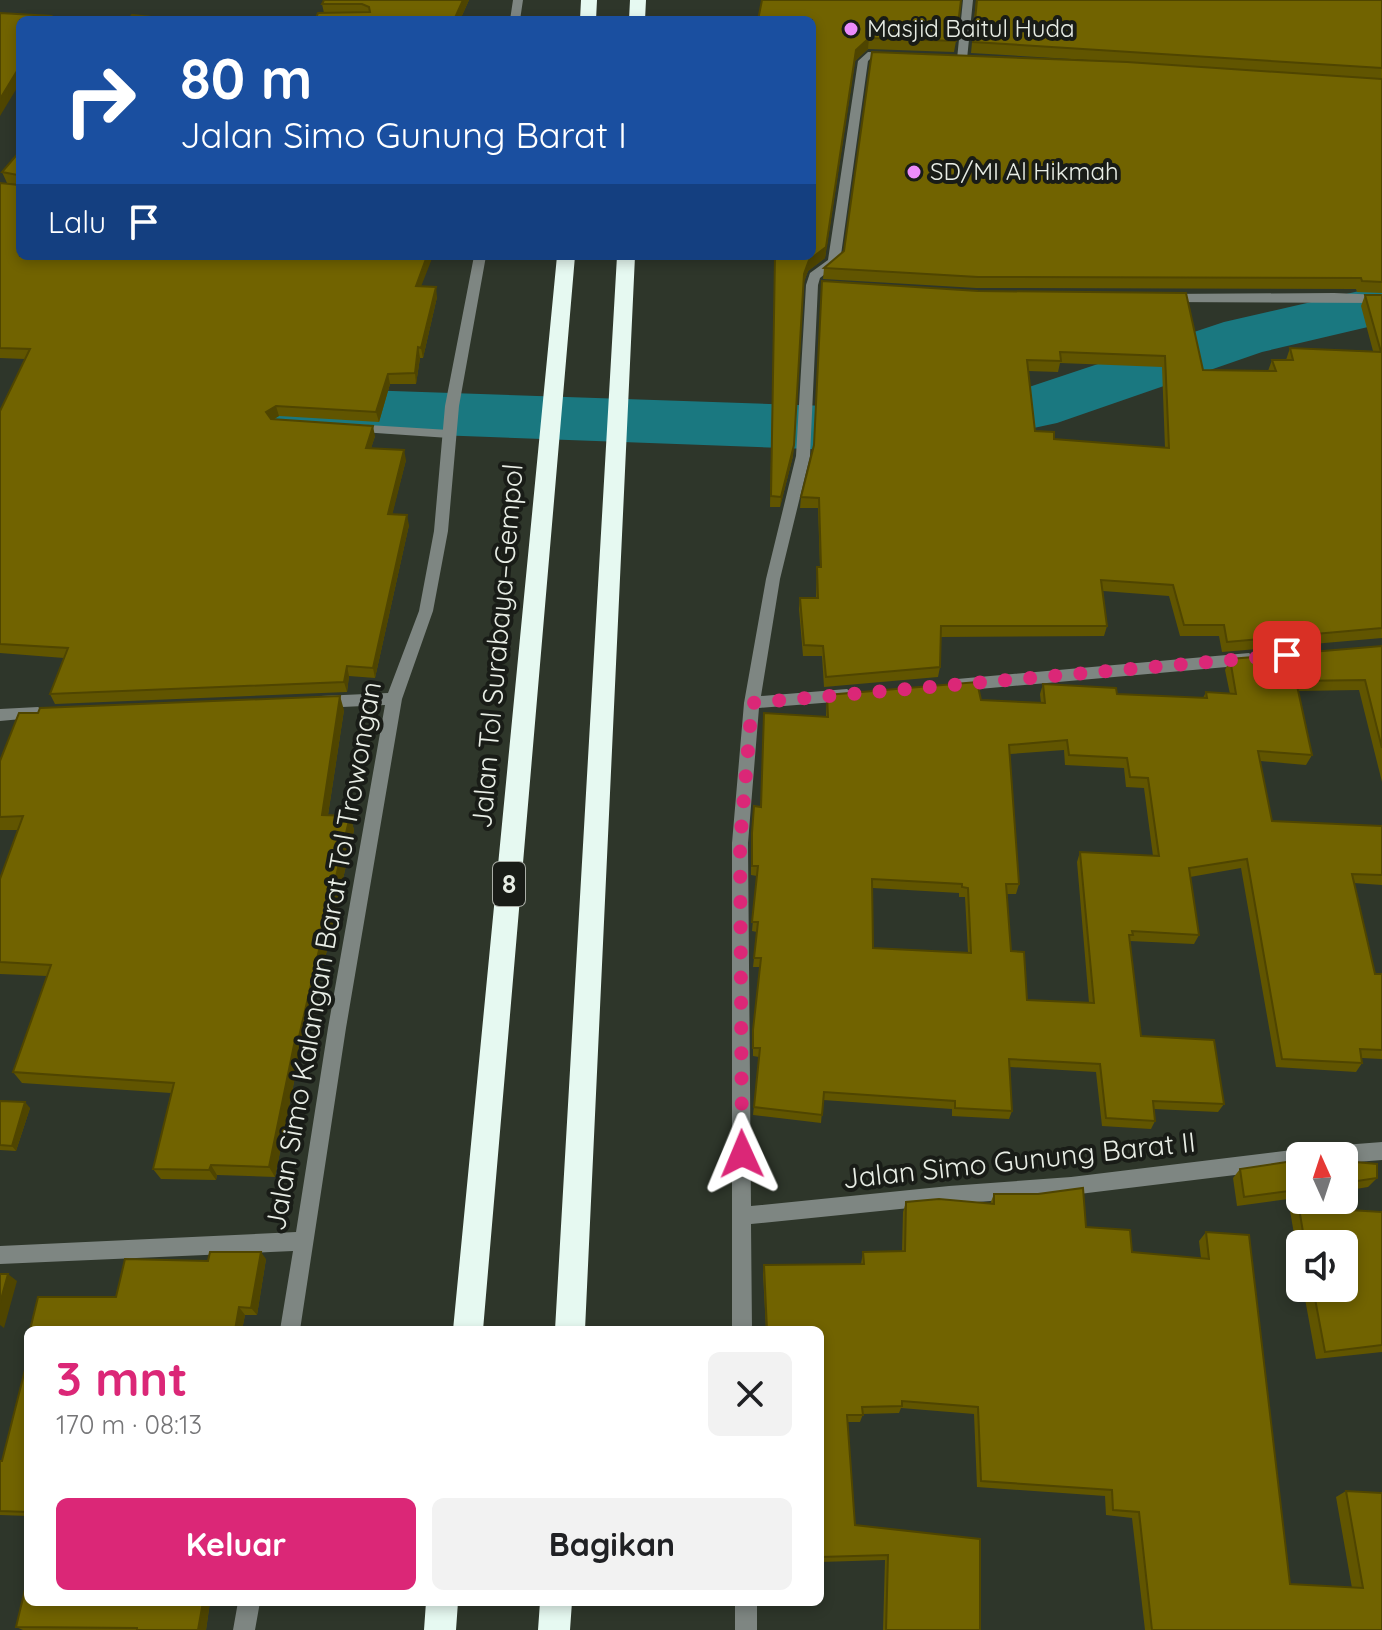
<!DOCTYPE html>
<html lang="id">
<head>
<meta charset="utf-8">
<style>
  :root { --surface:#fff; --page:#f2f2f2; --text:#202124; --muted:#757577; --accent:#db2777 }
  body { margin:0; font-family:Quicksand,sans-serif; background:var(--page); color:var(--text); height:100vh; display:flex; flex-direction:column; font-size:30px; white-space:nowrap }
  * { box-sizing:border-box; margin:0 }
  p { font-size:26px; color:var(--muted) }
  .icon { flex:none; width:44px; height:44px; fill:none; stroke:currentColor; stroke-width:2; stroke-linecap:round; stroke-linejoin:round }
  .map { position:relative; flex:1; overflow:hidden }
  .drawer { position:absolute; left:24px; top:1326px; width:800px; height:280px; display:flex; flex-direction:column; background:var(--surface); border-radius:12px; box-shadow:0 4px 12px #0003 }
  .drawer>* { flex:none }
  .hud { position:absolute; left:16px; top:16px; width:800px; height:244px; border-radius:12px; box-shadow:0 4px 12px #0003; background:#1a4fa0; color:#fff; overflow:hidden }
  .needle { width:52px; rotate:357deg }
  .tools { position:absolute; left:1286px; top:1142px; display:grid; gap:16px }
  .tools a { display:grid; place-items:center; width:72px; height:72px; border-radius:12px; background:var(--surface); box-shadow:0 4px 12px #0003; font-size:40px }
  .pin { position:absolute; display:grid; place-items:center; width:68px; height:68px; color:#fff; margin:-34px; border-radius:16px; box-shadow:0 4px 12px #0006 }
  .me { position:absolute; width:88px; margin:-44px; rotate:359deg; stroke-linejoin:round; filter:drop-shadow(0 0 6px #0008) }
  .turn { display:flex; align-items:center; gap:28px; height:168px; padding:0 32px; font-size:36px }
  .turn .icon { width:104px; height:104px; stroke-width:2.5 }
  .turn b { display:block; font-size:56px; line-height:68px }
  .then { display:flex; align-items:center; height:76px; padding:0 32px; background:#0003; gap:16px; font-size:30px }
  .round { display:grid; place-items:center; flex:none; width:84px; height:84px; border-radius:12px; background:var(--page) }
  .head { display:flex; align-items:center; justify-content:space-between; height:136px; padding:0 32px }
  h1 { font-size:48px; font-weight:700; line-height:60px; color:var(--accent) }
  .action { display:flex; gap:16px; margin-top:auto; padding:16px 32px }
  .action a { flex:1; height:92px; border-radius:12px; background:var(--accent); color:#fff; font-size:32px; font-weight:700; line-height:92px; text-align:center }
  .action a+a { background:var(--page); color:var(--text) }
  .map>svg:first-child { display:block }
</style>
</head>
<body>
<div class="map">
<svg width="1382" height="1630" viewBox="0 0 1382 1630">
  <rect width="100%" height="100%" fill="#2e362a"/>
  <g fill="none" stroke-linecap="round" stroke-linejoin="round">
    <path fill="#1a7880" fill-rule="evenodd" d="M1368,289L1382,290V328L1368,327L1262,352L1057,423L915,453L275,429L253,423L243,408L253,393L275,387L915,409L1026,388L1224,322Z"/>
    <path fill="#7e8682" fill-rule="evenodd" d="M352,424L449,430L456,434L449,438L347,431V425Z"/>
    <path fill="#7e8682" fill-rule="evenodd" d="M513,0H523L520,20H510Z
      M963,0H973L967,59L962,62L957,59Z
      M0,14L60,17L65,20H0Z
      M868,52L893,53L898,56L893,59L871,58L868,61L840,262L820,278L818,285L810,456L780,579L761,696L847,689L855,695L847,701L759,708L748,843L751,1206L949,1186L1071,1177L1300,1149L1307,1152L1308,1156H1300V1167L1071,1195L949,1204L751,1224L752,1330H732V843L744,703L766,579L796,456L806,285L810,273L828,260L858,61Z
      M474,256H486L459,406L448,531L433,611L402,699L346,1028L300,1330H280L293,1251L0,1264V1246L296,1232L328,1028L385,705L321,708L313,702L321,696L388,693L419,611L434,531L445,406Z
      M1334,293L1382,295V303L1165,302L1159,298L1165,294Z
      M1249,653L1256,659L1249,665L957,691L949,685L957,679Z
      M38,707L46,713L43,717L0,721V709Z
      M1382,1142V1160L1344,1163V1156H1309L1311,1150L1318,1147Z
      M238,1602H260L255,1630H233Z
      M735,1602H757V1630H735Z"/>
    <path fill="#e6f9f1" fill-rule="evenodd" d="M581,0H597L596,20H580Z
      M630,0H646L645,20H629Z
      M557,256H575L483,1330H453Z
      M617,256H635L585,1330H555Z
      M426,1602H458L456,1630H424Z
      M540,1602H572L570,1630H538Z"/>
  </g>
  <path fill="#615500" fill-rule="evenodd" d="M469,0L460,20H315L324,13L322,4Z
    M976,0H1382V293L1357,292L1356,289L976,288L823,279L824,268L1088,60L971,53Z
    M812,20L956,41L954,52L868,49L855,61L825,258L808,271L803,284L793,456L780,507H770L775,259L728,256H812Z
    M20,151L421,286L437,297L423,358H420L416,384H390L379,422L279,416L274,419L375,436L371,448L406,460L392,514L409,525L375,678L349,676L347,692L55,704L50,694L64,658L0,653V411L25,359L0,358V183L18,184L7,183L2,172Z
    M978,291L1186,293L1203,370L1268,371L1272,360H1286L1290,348L1373,351L1361,306L1365,295H1382V638L1222,652L1219,636H1180L1169,596L1103,591L1107,626L1104,636L940,637V667L938,677L824,687L822,656H803L799,609L800,598H816L817,567H820L818,508H800L801,497ZM1060,363L1162,367L1165,448L1054,439L1035,431L1028,371L1058,372Z
    M1382,646V782L1359,690L1298,691L1312,755L1306,765L1260,761L1272,821L1382,826V885L1354,883L1375,974H1382V1059L1362,1058V1063L1356,1072L1276,1067L1241,868L1190,877L1199,935L1194,944L1130,941L1141,1036L1224,1104L1218,1112L1154,1109L1155,1121L1151,1129L1102,1126L1096,1072L1010,1067L1012,1111L1009,1119L952,1116V1109L823,1100L821,1123L753,1115L759,1057L753,1056V1038L760,967H753L757,932L752,931L757,876L751,875V843L754,806L760,807L826,716L827,695L1041,703L1040,694L1043,684L1117,694L1203,698L1206,692L1230,694L1225,670L1230,659ZM1064,750L1065,765L1124,768L1126,787L1144,788L1153,856L1080,852L1077,862L1089,1003L1027,1000L1011,951L1007,894H1016L1019,884L1010,754ZM873,888L959,893V897H965L968,953L873,948Z
    M344,710L328,815L350,816L354,830L304,1052H300L275,1177L217,1175L216,1180L161,1179L153,1169L171,1093L22,1083L13,1072L47,976L0,974V879L18,830H0V761Z
    M0,1101L30,1108L16,1151L0,1150Z
    M1300,1160L1333,1209L1382,1212V1352L1316,1359L1303,1288H1344V1244H1300V1269L1288,1199L1237,1206L1233,1178L1240,1169Z
    M1344,1161L1377,1178L1368,1187L1344,1191Z
    M994,1194L1086,1227L1132,1252L1201,1258L1199,1241L1206,1232L1290,1584L1352,1588L1336,1497L1346,1491L1382,1630H1145L1132,1518L1106,1515L1105,1496L977,1487L974,1414L901,1408L899,1413L863,1414L860,1422H847L855,1525L980,1630H883L885,1560L820,1562V1330H766L763,1274L764,1265L861,1264L863,1252L902,1251L903,1212L906,1202L990,1204Z
    M266,1259L257,1315H245L242,1330H30L208,1261Z
    M28,1358V1516L0,1515V1461H2Z
    M28,1602H210L206,1630H23L16,1627Z"/>
  <path fill="#4f4500" d="M463,0H469L460,20H454Z
    M869,38L868,49L855,61L825,258L808,271L803,285L804,274L809,260L856,50Z
    M20,66V83L0,116V99Z
    M427,256H433L417,297L416,286Z
    M436,287L437,297L423,358L421,348Z
    M418,347L420,358L416,384L415,373Z
    M388,374L390,384L379,422L376,412Z
    M276,406L279,416L269,422L266,412Z
    M373,426L375,436L368,458L366,448Z
    M794,445L793,456L780,507L781,497Z
    M404,450L406,460L390,524L388,514Z
    M407,515L409,525L375,678L373,668Z
    M347,666L349,676L347,692L344,682Z
    M340,696L344,710L326,828L322,815Z
    M350,816L354,830L304,1052L298,1041Z
    M295,1040L300,1052L275,1177L269,1167Z
    M25,1102L30,1108L16,1151L12,1146Z
    M211,1165L217,1175L216,1180L209,1170Z
    M261,1252L266,1259L257,1315L251,1308Z
    M8,1274L17,1281L4,1328L0,1325V1303Z
    M239,1307L245,1315L242,1330H235Z
    M203,1602H210L206,1630H198Z"/>
  <path fill="#716300" stroke="#4f4500" stroke-width="2" fill-rule="evenodd" d="M324,0H463L454,20H315L318,13L370,12L369,7L362,4H322Z
    M762,0H961L956,41L869,38L856,50L826,247L809,260L804,274L794,445L781,497L771,496L775,256H812V20H758Z
    M977,0H1382V68L973,42Z
    M0,13L51,16L48,20H20V66L0,99Z
    M132,15L182,20H128Z
    M872,52L1127,62L1382,79V282L1362,281L1361,278L978,277L824,268L844,251Z
    M20,151V256H427L416,286L436,287L421,348L418,347L415,373L388,374L376,412L276,406L266,412L271,419L373,426L366,448L404,450L388,514L407,515L373,668L347,666L344,682L50,694L68,648L0,644V411L30,349L0,348V183L18,185V175L2,172Z
    M822,281L978,291L1186,293L1203,370L1276,371L1272,360H1293L1290,348L1381,352L1365,295H1382V628L1227,642L1224,625H1184L1173,585L1101,580L1107,626H941L940,667L826,677L823,646L804,645L800,598H818L817,567H821L819,498L801,497L814,445ZM1060,352L1165,356L1169,448L1054,439V432L1035,431L1027,360L1061,361Z
    M1382,646V748L1365,680L1296,681L1312,755L1258,751L1272,821L1382,826V875L1352,874L1375,974H1382V1050L1360,1049L1362,1063L1282,1059L1247,859L1189,868L1199,935L1132,931L1133,935H1129L1141,1036L1214,1040L1224,1104L1153,1101L1155,1121L1106,1118L1100,1064L1009,1059L1012,1111L955,1108V1101L824,1092L822,1115L754,1107L760,1048H753V1030L761,958H754L758,922H752L758,866H752V833L754,806L761,807L764,713L828,717L827,695L977,682L981,700L1045,703L1043,684L1116,688L1117,694L1207,698L1206,692L1236,694L1230,659ZM1067,740L1069,755L1127,758L1130,777L1148,778L1159,856L1080,852L1094,1003L1027,1000L1024,952L1011,951L1006,884H1019L1009,745ZM872,879L962,884V887L968,888L971,953L873,948Z
    M340,696L322,815L350,816L298,1041L295,1040L269,1167L211,1165L209,1170L153,1169L174,1083L13,1072L51,965L0,962V879L23,816L0,817V761L19,713H38L40,708Z
    M0,1101L25,1102L12,1146L0,1145Z
    M1300,1160V1200H1332L1333,1209L1382,1212V1345L1325,1352L1313,1288H1344V1244H1305L1296,1190L1244,1197L1240,1169Z
    M1344,1161L1377,1164V1178L1344,1183Z
    M1083,1188L1086,1227L1130,1230L1132,1252L1209,1259L1206,1232L1249,1235L1290,1584L1363,1588L1346,1491L1382,1493V1630H1152L1139,1512L1113,1510L1112,1490L981,1481L978,1407L902,1401V1406L862,1407L863,1415H847L855,1525L980,1539V1630H886L888,1555L820,1557V1330H767L764,1265L864,1264L863,1252L905,1251L906,1202L939,1199L994,1204V1194H1038Z
    M210,1252H261L251,1308L239,1307L235,1330H30L38,1297H116L125,1259L208,1261Z
    M0,1274H8L0,1303Z
    M28,1358V1512L0,1511V1461H2Z
    M28,1577V1602H203L198,1630H137V1628L16,1627Z"/>
  <g fill="none" stroke-linecap="round" stroke-linejoin="round">
    <path stroke="#db2777" stroke-width="14" stroke-dasharray="0 25.2" d="M742,1154L740,843L752,703L1287,655"/>
  </g>
  <g fill="#ec8cfb" stroke="#191c17" stroke-width="3">
    <circle cx="851" cy="29" r="8"/>
    <circle cx="914" cy="172" r="8"/>
  </g>
  <g text-anchor="middle" stroke-width="8" stroke-linejoin="round" paint-order="stroke">
    <g font-size="24" fill="#e8ede5" stroke="#191c17" text-anchor="start">
      <text x="867" y="37">Masjid Baitul Huda</text>
      <text x="930" y="180">SD/MI Al Hikmah</text>
    </g>
    <rect fill="#191c17" stroke="#aaaea7" stroke-width="2" x="493" y="862" width="32" height="44" rx="6"/>
    <g font-size="26" font-weight="bold" fill="#e8ede5">
      <text x="509" y="893">8</text>
    </g>
    <g font-size="28" fill="#e8ede5" stroke="#191c17">
      <text transform="translate(497 646) rotate(-85)" y="10">Jalan Tol Surabaya–Gempol</text>
      <text transform="translate(323 956) rotate(-80)" y="10">Jalan Simo Kalangan Barat Tol Trowongan</text>
      <text transform="translate(1019 1160) rotate(-6)" y="10">Jalan Simo Gunung Barat II</text>
    </g>
  </g>
</svg>
<div class="tools">
<a><svg class="needle" viewBox="-14 -14 28 28"><path d="M0-13l5 13h-10z" fill="#e53935"/><path d="M0 13l5-13h-10z" fill="#757577"/></svg></a>
<a><svg class="icon" aria-label="sound" viewBox="0 0 24 24"><path d="M4 9h4l5-4v14l-5-4H4zM17 9q2 3 0 6"/></svg></a>
</div>
<div class="pin" style="left:1287px;top:655px;background:#d93025"><svg class="icon" aria-label="arrive" viewBox="0 0 24 24"><path d="M6 21V4h12l-3 4 3 4H6"/></svg></div>
<svg class="me" style="left:742px;top:1154px" viewBox="-20 -20 40 40"><path d="M0-17L14 15 0 8-14 15z" fill="#db2777" stroke="#fff" stroke-width="4"/></svg>
<div class="hud">
<div class="turn"><svg class="icon" aria-label="right" viewBox="0 0 24 24"><path d="M7 20v-9h11M14 6l5 5-5 5"/></svg><div><b>80 m</b>Jalan Simo Gunung Barat I</div></div>
<div class="then">Lalu<svg class="icon" aria-label="arrive" viewBox="0 0 24 24"><path d="M6 21V4h12l-3 4 3 4H6"/></svg></div>
</div>
<section class="drawer">
<div class="head"><div><h1>3 mnt</h1><p>170 m · 08:13</p></div><a class="round"><svg class="icon" aria-label="close" viewBox="0 0 24 24"><path d="M6 6l12 12M18 6L6 18"/></svg></a></div>
<div class="action"><a>Keluar</a><a>Bagikan</a></div>
</section>
</div>
</body>
</html>
